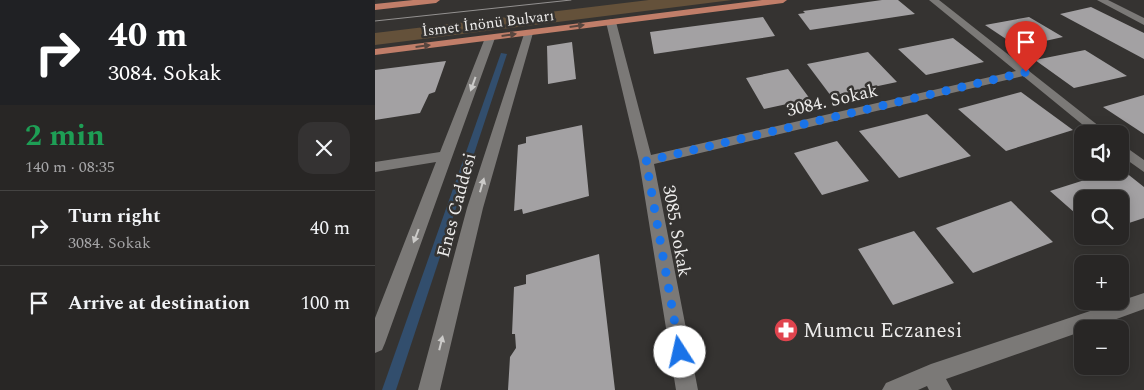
<!DOCTYPE html>
<html lang="en">
<head>
<meta charset="utf-8">
<style>
  :root { --surface:#282625; --page:#343232; --text:#f1f3f6; --muted:#a5a5a7; --line:#444342 }
  body { margin:0; font-family:Spectral,serif; background:var(--page); color:var(--text); height:100vh; display:flex; flex-direction:column; font-size:19px; white-space:nowrap }
  * { box-sizing:border-box; margin:0 }
  p { font-size:16px; color:var(--muted) }
  .icon { flex:none; width:28px; height:28px; fill:none; stroke:currentColor; stroke-width:2; stroke-linecap:round; stroke-linejoin:round }
  .map { position:relative; flex:1; overflow:hidden }
  .sheet { display:flex; flex-direction:column; background:var(--surface); width:375px }
  .sheet>* { flex:none }
  .banner { background:#202124; color:#fff; overflow:hidden }
  .controls { position:absolute; left:699px; top:125px; display:grid; gap:10px }
  .controls a { display:grid; place-items:center; width:55px; height:55px; border-radius:10px; background:var(--surface); box-shadow:0 2px 12px #0003,0 0 0 1px var(--line); font-size:25px }
  .pin { position:absolute; display:grid; place-items:center; width:42px; height:42px; color:#fff; margin:-51px -21px; border-radius:50% 50% 50% 0; rotate:-45deg; box-shadow:0 0 5px #0007 }
  .pin .icon { rotate:45deg }
  .me { position:absolute; width:55px; margin:-28px; rotate:350deg; stroke-linejoin:round; filter:drop-shadow(0 0 4px #0008) }
  .turn { display:flex; align-items:center; gap:18px; height:105px; padding:0 25px; font-size:22px }
  .turn .icon { width:65px; height:65px; stroke-width:2.5 }
  .turn b { display:block; font-size:35px; line-height:42px }
  .round { display:grid; place-items:center; flex:none; width:52px; height:52px; border-radius:15px; background:var(--page) }
  .head { display:flex; align-items:center; justify-content:space-between; height:85px; padding:0 25px }
  h1 { font-size:30px; font-weight:700; line-height:38px; color:#1e9e55 }
  ul { padding:0; list-style:none }
  li { display:flex; align-items:center; gap:15px; height:75px; padding:0 25px; border-top:1px solid var(--line) }
  li div { flex:1 }
  li b { display:block; font-size:19px }
  li em { font-style:normal }
  main { display:flex; flex:1; min-height:0 }
  .map>svg:first-child { display:block }
</style>
</head>
<body>
<main>
<section class="sheet">
<div class="banner">
<div class="turn"><svg class="icon" aria-label="right" viewBox="0 0 24 24"><path d="M7 20v-9h11M14 6l5 5-5 5"/></svg><div><b>40 m</b>3084. Sokak</div></div>
</div>
<div class="head"><div><h1>2 min</h1><p>140 m · 08:35</p></div><a class="round"><svg class="icon" aria-label="close" viewBox="0 0 24 24"><path d="M6 6l12 12M18 6L6 18"/></svg></a></div>
<ul>
<li><svg class="icon" aria-label="right" viewBox="0 0 24 24"><path d="M7 20v-9h11M14 6l5 5-5 5"/></svg><div><b>Turn right</b><p>3084. Sokak</p></div><em>40 m</em></li>
<li><svg class="icon" aria-label="arrive" viewBox="0 0 24 24"><path d="M6 21V4h12l-3 4 3 4H6"/></svg><div><b>Arrive at destination</b></div><em>100 m</em></li>
</ul>
</section>
<div class="map">
<svg width="769" height="390" viewBox="0 0 769 390">
  <rect width="100%" height="100%" fill="#353331"/>
  <path fill="#64513a" d="M274,0H357L0,45V33Z"/>
  <g fill="none" stroke-linecap="round" stroke-linejoin="round">
    <path fill="#324e6d" fill-rule="evenodd" d="M126,53L132,54L21,390H7Z"/>
  </g>
  <path fill="#a3a1a3" d="M507,0H523L540,14L435,30L423,14L430,13L428,11Z
    M716,7L769,33V59L685,14Z
    M388,17L400,36L279,54L275,32Z
    M654,17L688,37L643,47L610,25Z
    M578,38L609,62L551,75L523,49Z
    M197,42L201,79L173,84L172,46Z
    M710,50L752,76L699,88L660,60Z
    M493,52L522,82L456,96L432,64Z
    M71,61L60,92L54,94L45,113L0,120V70Z
    M413,69L435,99L389,109L371,78Z
    M646,92L698,130L631,151L583,109Z
    M769,95V134L728,107Z
    M552,114L596,156L524,178L484,131Z
    M207,125L214,196L148,214L147,209L139,211L143,145L151,143V137Z
    M462,141L494,181L447,195L419,153Z
    M745,168L769,187V218L745,226V199H708V220L675,191L738,171H745Z
    M636,201L678,242L598,273L561,228Z
    M539,231L579,283L518,305L483,249Z
    M224,254L240,390H133L135,357L141,348L140,334H137L139,287L151,284V275Z"/>
  <g fill="none" stroke-linecap="round" stroke-linejoin="round">
    <path fill="#7b7977" fill-rule="evenodd" d="M554,0H564L734,134H719L648,76L279,164L323,390H301L264,161L231,22L236,19L241,22L276,155L641,71Z
      M722,0H733L769,18V25Z
      M150,31L158,33L108,208L65,390H43L92,208Z
      M115,35L120,38L10,343L7,350L0,353V318L61,162L0,172V162L65,152L110,38Z
      M745,143L769,160V172L745,155Z
      M769,293V309L714,329H708V331L571,379L577,390H554L552,386L543,390H507L511,383L556,364Z"/>
    <path fill="#c17e69" fill-rule="evenodd" d="M38,0H65L61,3L0,10V4Z
      M387,0H412L408,3L0,55V49Z"/>
    <path stroke="#939190" stroke-width="1" d="M0,21L196,0"/>
  </g>
  <defs><path id="oneway-solid" d="M-6-.8H1V-3.2L6.5 0L1 3.2V.8H-6Z" transform="scale(1.25)"/></defs>
  <g fill="#58463f">
    <use href="#oneway-solid" transform="translate(202 26) rotate(-8)"/>
    <use href="#oneway-solid" transform="translate(134 35) rotate(-8)"/>
    <use href="#oneway-solid" transform="translate(48 46) rotate(-7)"/>
  </g>
  <g fill="#cbcac8">
    <use href="#oneway-solid" transform="translate(98 84) rotate(110)"/>
    <use href="#oneway-solid" transform="translate(107 185) rotate(-74)"/>
    <use href="#oneway-solid" transform="translate(41 236) rotate(111)"/>
    <use href="#oneway-solid" transform="translate(66 343) rotate(-76)"/>
  </g>
  <g fill="none" stroke-linecap="round" stroke-linejoin="round">
    <path stroke="#1a73e8" stroke-width="9" stroke-dasharray="0 16.2" d="M305,352L271,161L651,72"/>
  </g>
  <defs>
    <g id="pharmacy-disc" transform="scale(1.25)"><circle r="9.5" fill="#e0444e" stroke="#353331"/><path d="M-2-6h4v4h4v4h-4v4h-4v-4h-4v-4h4Z" fill="#fff"/></g>
  </defs>
  <g fill-rule="evenodd">
    <use href="#pharmacy-disc" x="411" y="330"/>
  </g>
  <g text-anchor="middle" stroke-width="5" stroke-linejoin="round" paint-order="stroke">
    <g font-size="15" fill="#edeceb" stroke="#353331">
      <text transform="translate(113 23) rotate(-7)" y="5">İsmet İnönü Bulvarı</text>
    </g>
    <g font-size="18" fill="#edeceb" stroke="#353331">
      <text transform="translate(457 100) rotate(-13)" y="6">3084. Sokak</text>
      <text transform="translate(81 205) rotate(-75)" y="6">Enes Caddesi</text>
      <text transform="translate(302 231) rotate(80)" y="6">3085. Sokak</text>
    </g>
    <g font-size="21" fill="#edeceb" stroke="#353331" text-anchor="start">
      <text x="428" y="337">Mumcu Eczanesi</text>
    </g>
  </g>
</svg>
<div class="controls">
<a><svg class="icon" aria-label="sound" viewBox="0 0 24 24"><path d="M4 9h4l5-4v14l-5-4H4zM17 9q2 3 0 6"/></svg></a>
<a><svg class="icon" aria-label="search" viewBox="0 0 24 24"><circle cx="10" cy="10" r="6"/><path d="M15 15l6 6"/></svg></a>
<a>+</a>
<a>−</a>
</div>
<div class="pin" style="left:651px;top:72px;background:#d93025"><svg class="icon" aria-label="arrive" viewBox="0 0 24 24"><path d="M6 21V4h12l-3 4 3 4H6"/></svg></div>
<svg class="me" style="left:305px;top:352px" viewBox="-20 -20 40 40"><circle r="19" fill="#fff"/><path d="M0-13L10 11 0 6-10 11z" fill="#1a73e8"/></svg>
</div>
</main>
</body>
</html>
